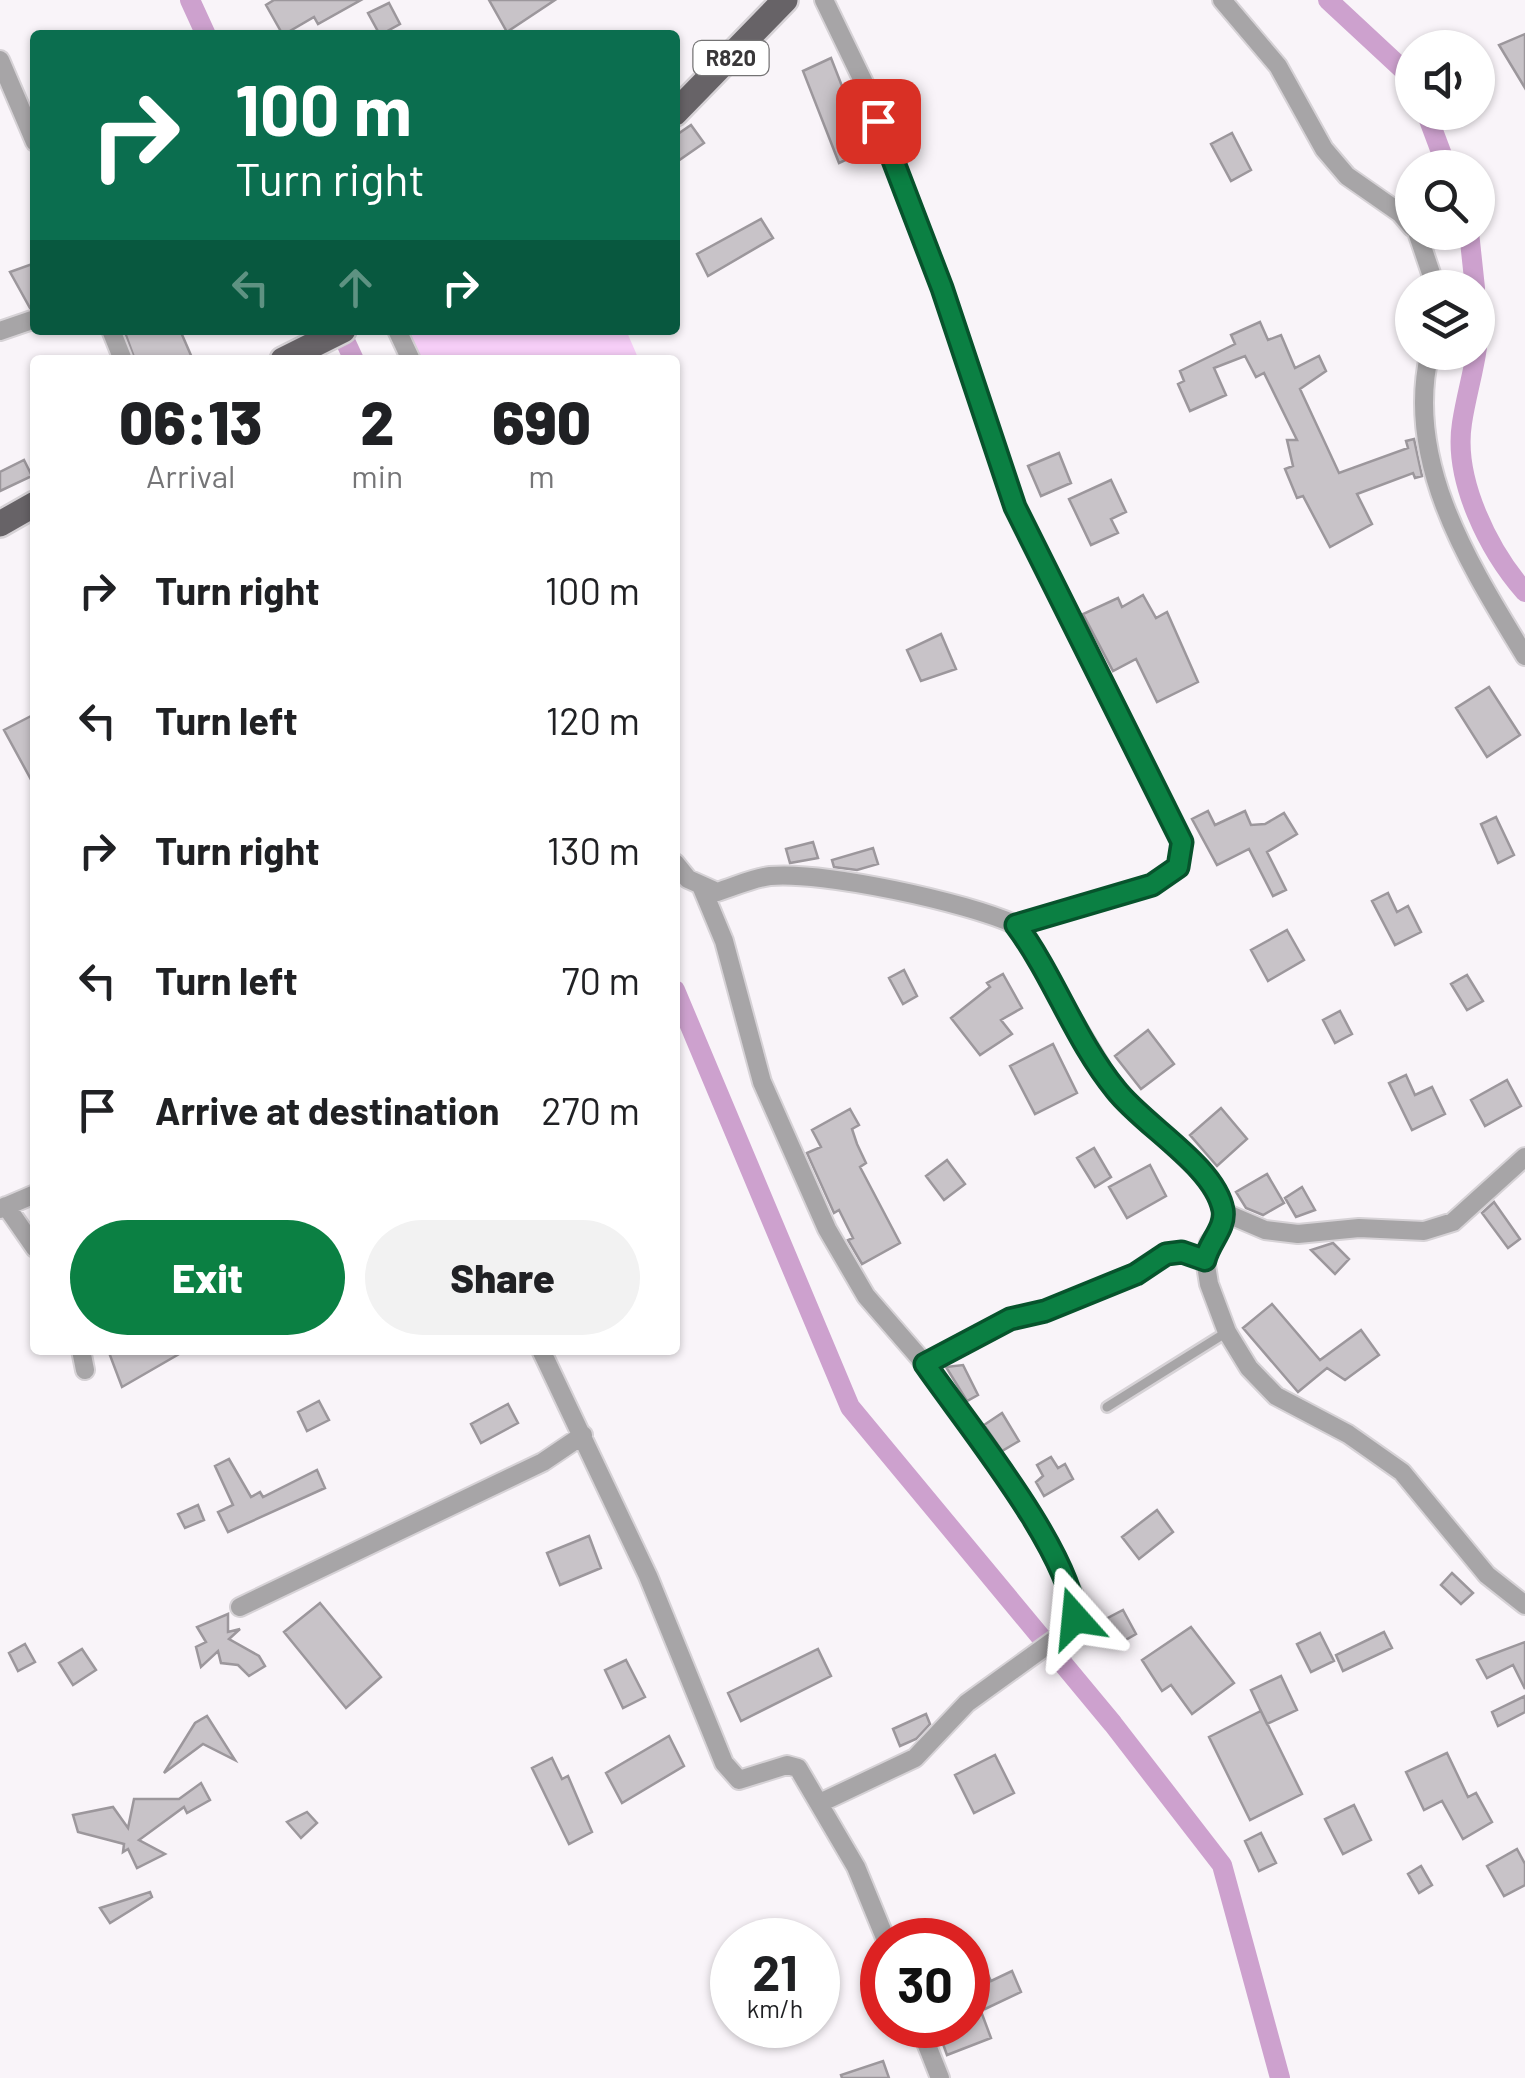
<!DOCTYPE html>
<html lang="en">
<head>
<meta charset="utf-8">
<style>
  :root { --surface:#fff; --page:#f2f2f2; --text:#202124; --muted:#757577; --accent:#0b8043 }
  body { margin:0; font-family:Barlow,sans-serif; background:var(--page); color:var(--text); height:100vh; display:flex; flex-direction:column; font-size:38px; white-space:nowrap }
  * { box-sizing:border-box; margin:0 }
  p { font-size:32px; color:var(--muted) }
  .icon { flex:none; width:55px; height:55px; fill:none; stroke:currentColor; stroke-width:2; stroke-linecap:round; stroke-linejoin:round }
  .map { position:relative; flex:1; overflow:hidden }
  .side { position:absolute; left:30px; top:355px; width:650px; height:1000px; display:flex; flex-direction:column; background:var(--surface); border-radius:10px; box-shadow:0 2px 8px #0004 }
  .side>* { flex:none }
  .hud { position:absolute; left:30px; top:30px; width:650px; height:305px; border-radius:10px; box-shadow:0 2px 8px #0004; background:#0b6e4f; color:#fff; overflow:hidden }
  .fabs { position:absolute; left:1395px; top:30px; display:grid; gap:20px }
  .fabs a { display:grid; place-items:center; width:100px; height:100px; border-radius:50%; background:var(--surface); box-shadow:0 2px 8px #0004; font-size:50px }
  .speed { position:absolute; left:710px; top:1918px; display:flex; gap:20px; font-size:50px; font-weight:700; text-align:center }
  .speed>* { display:grid; place-content:center; width:130px; height:130px; border-radius:50%; background:var(--surface); box-shadow:0 2px 8px #0004; line-height:1 }
  .speed small { font-size:25px; font-weight:400 }
  .speed .limit { border:15px solid #d22; background:#fff; color:#111 }
  .pin { position:absolute; display:grid; place-items:center; width:85px; height:85px; color:#fff; margin:-42px; border-radius:20px; box-shadow:0 5px 15px #0006 }
  .me { position:absolute; width:110px; margin:-55px; rotate:342deg; stroke-linejoin:round; filter:drop-shadow(0 0 8px #0008) }
  .turn { display:flex; align-items:center; gap:35px; height:210px; padding:0 40px; font-size:45px }
  .turn .icon { width:130px; height:130px; stroke-width:2.5 }
  .turn b { display:block; font-size:70px; line-height:85px }
  .lanes { display:flex; align-items:center; height:95px; padding:0 40px; background:#0003; justify-content:center; gap:50px; direction:ltr }
  .lanes .off { opacity:.35 }
  .eta { display:flex; justify-content:space-evenly; align-items:center; height:170px; text-align:center }
  .eta b { font-size:60px; font-weight:800; line-height:70px }
  .primary-button { display:flex; gap:20px; margin-top:auto; padding:20px 40px }
  .primary-button a { flex:1; height:115px; border-radius:60px; background:var(--accent); color:#fff; font-size:40px; font-weight:800; line-height:115px; text-align:center }
  .primary-button a+a { background:var(--page); color:var(--text) }
  ul { padding:0; list-style:none }
  li { display:flex; align-items:center; gap:30px; height:130px; padding:0 40px }
  li div { flex:1 }
  li b { display:block; font-size:38px }
  li em { font-style:normal }
  .map>svg:first-child { display:block }
</style>
</head>
<body>
<div class="map">
<svg width="1525" height="2078" viewBox="0 0 1525 2078">
  <rect width="100%" height="100%" fill="#f9f4f9"/>
  <path fill="#f6cef7" d="M407,330H626L639,360H421Z"/>
  <g fill="none" stroke-linecap="round" stroke-linejoin="round">
    <path stroke="#cda1ce" stroke-width="20" d="M190,0L206,35
      M1328,0L1412,78
      M1426,112L1447,168
      M1469,232L1475,288
      M1478,309C1482,349 1468,383 1462,423C1453,480 1489,551 1525,592
      M340,330L354,360
      M675,990L850,1407L1113,1724L1222,1865L1280,2078"/>
  </g>
  <path fill="#c8c3c8" stroke="#9c979c" stroke-width="2.5" d="M274,0H361L318,24L314,17L283,35L266,5Z
    M489,0H555L507,32Z
    M389,3L400,24L380,35L368,13Z
    M1525,34V88L1499,45Z
    M831,58L867,150L839,163L803,71Z
    M691,125L704,143L675,163V136Z
    M1232,133L1251,170L1231,181L1211,144Z
    M761,219L773,238L708,276L697,254Z
    M35,263V307L30,308L10,272Z
    M1260,322L1268,340L1281,335L1295,368L1319,356L1326,371L1300,389L1339,473L1408,448L1406,441L1414,439L1422,476L1415,478L1413,473L1357,494L1372,524L1330,547L1303,496L1297,498L1285,469L1293,466L1287,440H1297L1264,373L1256,377L1245,356L1214,368L1226,395L1190,411L1178,384L1184,381L1180,371L1235,344L1231,335Z
    M124,330H180L193,360H135Z
    M1059,453L1071,483L1041,496L1028,466Z
    M24,460L32,476L0,491V472Z
    M1111,480L1126,512L1111,519L1118,533L1091,545L1069,499Z
    M1143,595L1156,618L1167,612L1198,682L1157,702L1136,659L1113,671L1083,614L1118,598L1122,607Z
    M941,634L956,669L921,681L907,650Z
    M1489,687L1520,735L1487,757L1456,708Z
    M35,714V787L4,730Z
    M1208,811L1215,825L1245,811L1251,825L1265,824L1284,813L1297,834L1267,852L1286,890L1273,896L1249,849L1217,865L1192,819Z
    M1496,817L1514,855L1498,863L1481,824Z
    M813,842L818,858L790,863L786,849Z
    M873,848L878,864L857,870L834,867L832,860Z
    M1388,893L1397,912L1408,906L1421,932L1395,945L1372,901Z
    M1287,930L1304,960L1268,981L1251,950Z
    M904,970L917,996L903,1004L889,978Z
    M1003,974L1022,1008L1001,1020L1012,1034L980,1055L951,1018L990,987L987,983Z
    M1467,975L1483,1001L1467,1010L1451,984Z
    M1340,1011L1352,1034L1335,1043L1323,1020Z
    M1148,1030L1174,1064L1141,1089L1115,1056Z
    M1053,1044L1077,1093L1035,1114L1010,1066Z
    M1406,1075L1415,1095L1432,1087L1445,1114L1412,1130L1389,1083Z
    M1507,1080L1521,1106L1485,1126L1471,1100Z
    M1221,1108L1247,1139L1217,1166L1190,1135Z
    M850,1109L859,1125L852,1129L857,1144L866,1163L860,1167L900,1243L862,1264L848,1240L853,1238L839,1210L834,1213L807,1153L821,1147L812,1130Z
    M1094,1148L1111,1177L1095,1187L1077,1158Z
    M947,1160L965,1184L944,1200L926,1176Z
    M1150,1165L1166,1196L1127,1218L1109,1187Z
    M1267,1174L1284,1203L1263,1215L1246,1208L1236,1192Z
    M1302,1187L1315,1210L1296,1217L1285,1198Z
    M1494,1202L1520,1239L1508,1248L1482,1213Z
    M1333,1243L1349,1259L1335,1274L1311,1250Z
    M1272,1304L1320,1360L1361,1330L1379,1355L1345,1380L1327,1368L1298,1392L1243,1328Z
    M108,1350H186L122,1387Z
    M963,1365L978,1395L967,1401L946,1367Z
    M319,1401L329,1420L307,1431L298,1412Z
    M508,1404L518,1423L481,1443L471,1424Z
    M1002,1413L1019,1441L1002,1451L984,1425Z
    M1051,1457L1058,1468L1065,1464L1073,1479L1044,1496L1036,1482L1043,1476L1037,1465Z
    M229,1459L251,1497L260,1492L263,1497L317,1470L325,1488L228,1532L218,1512L233,1505L215,1466Z
    M198,1505L204,1520L185,1528L178,1514Z
    M1157,1510L1173,1532L1139,1559L1122,1537Z
    M589,1536L601,1568L560,1585L547,1553Z
    M1452,1573L1473,1593L1461,1604L1441,1585Z
    M320,1603L381,1677L346,1708L284,1632Z
    M1123,1610L1136,1634L1115,1646L1102,1621Z
    M228,1614V1632L240,1629L229,1639L259,1656L265,1666L249,1676L238,1665L221,1663L218,1651L201,1667L196,1647L206,1642L197,1627Z
    M1191,1627L1234,1683L1192,1714L1171,1685L1162,1691L1142,1660Z
    M1384,1632L1392,1648L1343,1671L1336,1655Z
    M1320,1633L1334,1661L1311,1672L1297,1644Z
    M1525,1642V1689L1513,1665L1487,1678L1477,1660Z
    M25,1644L35,1662L18,1671L9,1653Z
    M82,1649L96,1670L73,1685L59,1663Z
    M818,1649L831,1676L741,1721L728,1693Z
    M626,1660L645,1697L623,1708L605,1670Z
    M1281,1676L1297,1710L1267,1724L1251,1690Z
    M1525,1696V1712L1498,1726L1492,1712Z
    M1261,1711L1302,1794L1250,1820L1209,1737Z
    M926,1714L930,1724L916,1739L900,1746L893,1729Z
    M207,1716L235,1760L203,1744L164,1773L195,1723Z
    M669,1736L684,1766L622,1803L606,1773Z
    M1447,1753L1468,1797L1476,1793L1492,1822L1463,1839L1442,1801L1424,1810L1406,1772Z
    M995,1755L1014,1793L974,1813L955,1775Z
    M552,1758L562,1779L568,1776L592,1832L569,1844L532,1768Z
    M201,1783L210,1800L187,1813L184,1807L139,1840L165,1854L137,1868L128,1849L123,1852L124,1844L78,1832L73,1815L113,1807L128,1828L134,1799H179Z
    M1354,1805L1371,1840L1343,1854L1325,1819Z
    M307,1812L317,1823L301,1838L287,1822Z
    M1261,1833L1276,1863L1259,1871L1245,1841Z
    M1517,1849L1525,1864V1885L1504,1896L1487,1866Z
    M1421,1866L1432,1885L1419,1893L1408,1874Z
    M150,1892L152,1897L110,1923L100,1908Z
    M979,1956L991,1981L1012,1971L1021,1992L985,2009L968,1971V1961Z
    M982,2014L991,2038L947,2055L938,2030L968,2025V2019Z
    M883,2061L889,2078H842L841,2075Z"/>
  <g fill="none" stroke-linecap="round" stroke-linejoin="round">
    <g stroke="#d6d2d6" stroke-width="14">
      <path id="lane" d="M1107,1407L1227,1332"/>
    </g>
    <g stroke="#d6d2d6" stroke-width="22">
      <path id="street" d="M824,0L866,87L942,288L1015,507L1182,842L1177,867L1152,885L1016,925
        M1222,0L1278,66L1324,149L1347,176L1400,213L1412,227
        M0,60L35,142
        M1417,232L1436,288
        M111,330L123,360
        M397,330L411,360
        M0,331L35,319
        M1430,352C1403,462 1471,567 1525,656
        M675,863L688,879L717,892C734,887 752,878 770,876C822,871 967,902 1016,925L1115,1090L1204,1175L1217,1196L1223,1212L1222,1228L1209,1243L1205,1259L1209,1284L1227,1332L1249,1368L1276,1396L1348,1434L1402,1472L1487,1575L1525,1605
        M702,888L724,941L762,1082L827,1229L866,1296L925,1364L1025,1504L1074,1595L1075,1618L1064,1633L967,1703L915,1758L822,1802
        M6,1206L35,1248
        M0,1209L35,1194
        M1223,1212L1265,1230L1298,1234L1359,1228L1424,1231L1453,1222L1525,1157
        M81,1350L85,1370
        M541,1350L648,1576L724,1763L739,1780L787,1765L798,1768L856,1867L886,1940
        M925,1364L1010,1319L1045,1311L1136,1274L1166,1254L1182,1252L1205,1259
        M240,1607L543,1462L583,1435
        M919,2025L940,2078"/>
    </g>
    <g stroke="#d6d2d6" stroke-width="30">
      <path id="primary" d="M675,113L785,0
        M283,360L343,330
        M0,524L35,504"/>
    </g>
    <use href="#lane" stroke="#a7a5a7" stroke-width="9"/>
    <use href="#street" stroke="#a7a5a7" stroke-width="18"/>
    <use href="#primary" stroke="#676367" stroke-width="25"/>
  </g>
  <g fill="none" stroke-linecap="round" stroke-linejoin="round">
    <g stroke="#07532c" stroke-width="25">
      <path id="route" d="M878,121L942,288L1015,507L1182,842L1178,867L1152,885L1016,925C1054,976 1075,1040 1116,1090C1144,1126 1215,1166 1223,1210C1226,1228 1209,1242 1205,1260L1182,1252L1166,1254L1136,1274L1045,1311L1010,1319L925,1364C965,1422 1071,1551 1075,1618"/>
    </g>
    <use href="#route" stroke="#0b8043" stroke-width="18"/>
  </g>
  <g text-anchor="middle" stroke-width="10" stroke-linejoin="round" paint-order="stroke">
    <rect fill="#fff" stroke="#747374" stroke-width="2.5" x="693.5" y="41" width="75" height="34" rx="8"/>
    <g font-size="22" font-weight="bold" fill="#393739">
      <text x="731" y="66">R820</text>
    </g>
  </g>
</svg>
<div class="fabs">
<a><svg class="icon" aria-label="sound" viewBox="0 0 24 24"><path d="M4 9h4l5-4v14l-5-4H4zM17 9q2 3 0 6"/></svg></a>
<a><svg class="icon" aria-label="search" viewBox="0 0 24 24"><circle cx="10" cy="10" r="6"/><path d="M15 15l6 6"/></svg></a>
<a><svg class="icon" aria-label="layers" viewBox="0 0 24 24"><path d="M12 4l9 5-9 5-9-5zM3 14l9 5 9-5"/></svg></a>
</div>
<div class="speed"><div>21<small>km/h</small></div><div class="limit">30</div></div>
<div class="pin" style="left:878px;top:121px;background:#d93025"><svg class="icon" aria-label="arrive" viewBox="0 0 24 24"><path d="M6 21V4h12l-3 4 3 4H6"/></svg></div>
<svg class="me" style="left:1075px;top:1618px" viewBox="-20 -20 40 40"><path d="M0-17L14 15 0 8-14 15z" fill="#0b8043" stroke="#fff" stroke-width="4"/></svg>
<div class="hud">
<div class="turn"><svg class="icon" aria-label="right" viewBox="0 0 24 24"><path d="M7 20v-9h11M14 6l5 5-5 5"/></svg><div><b>100 m</b>Turn right</div></div>
<div class="lanes"><svg class="icon off" aria-label="left" viewBox="0 0 24 24"><path d="M17 20v-9H6M10 6l-5 5 5 5"/></svg><svg class="icon off" aria-label="ahead" viewBox="0 0 24 24"><path d="M12 20V5M6 11l6-6 6 6"/></svg><svg class="icon" aria-label="right" viewBox="0 0 24 24"><path d="M7 20v-9h11M14 6l5 5-5 5"/></svg></div>
</div>
<section class="side">
<div class="eta">
<div><b>06:13</b><p>Arrival</p></div>
<div><b>2</b><p>min</p></div>
<div><b>690</b><p>m</p></div>
</div>
<ul>
<li><svg class="icon" aria-label="right" viewBox="0 0 24 24"><path d="M7 20v-9h11M14 6l5 5-5 5"/></svg><div><b>Turn right</b></div><em>100 m</em></li>
<li><svg class="icon" aria-label="left" viewBox="0 0 24 24"><path d="M17 20v-9H6M10 6l-5 5 5 5"/></svg><div><b>Turn left</b></div><em>120 m</em></li>
<li><svg class="icon" aria-label="right" viewBox="0 0 24 24"><path d="M7 20v-9h11M14 6l5 5-5 5"/></svg><div><b>Turn right</b></div><em>130 m</em></li>
<li><svg class="icon" aria-label="left" viewBox="0 0 24 24"><path d="M17 20v-9H6M10 6l-5 5 5 5"/></svg><div><b>Turn left</b></div><em>70 m</em></li>
<li><svg class="icon" aria-label="arrive" viewBox="0 0 24 24"><path d="M6 21V4h12l-3 4 3 4H6"/></svg><div><b>Arrive at destination</b></div><em>270 m</em></li>
</ul>
<div class="primary-button"><a>Exit</a><a>Share</a></div>
</section>
</div>
</body>
</html>
